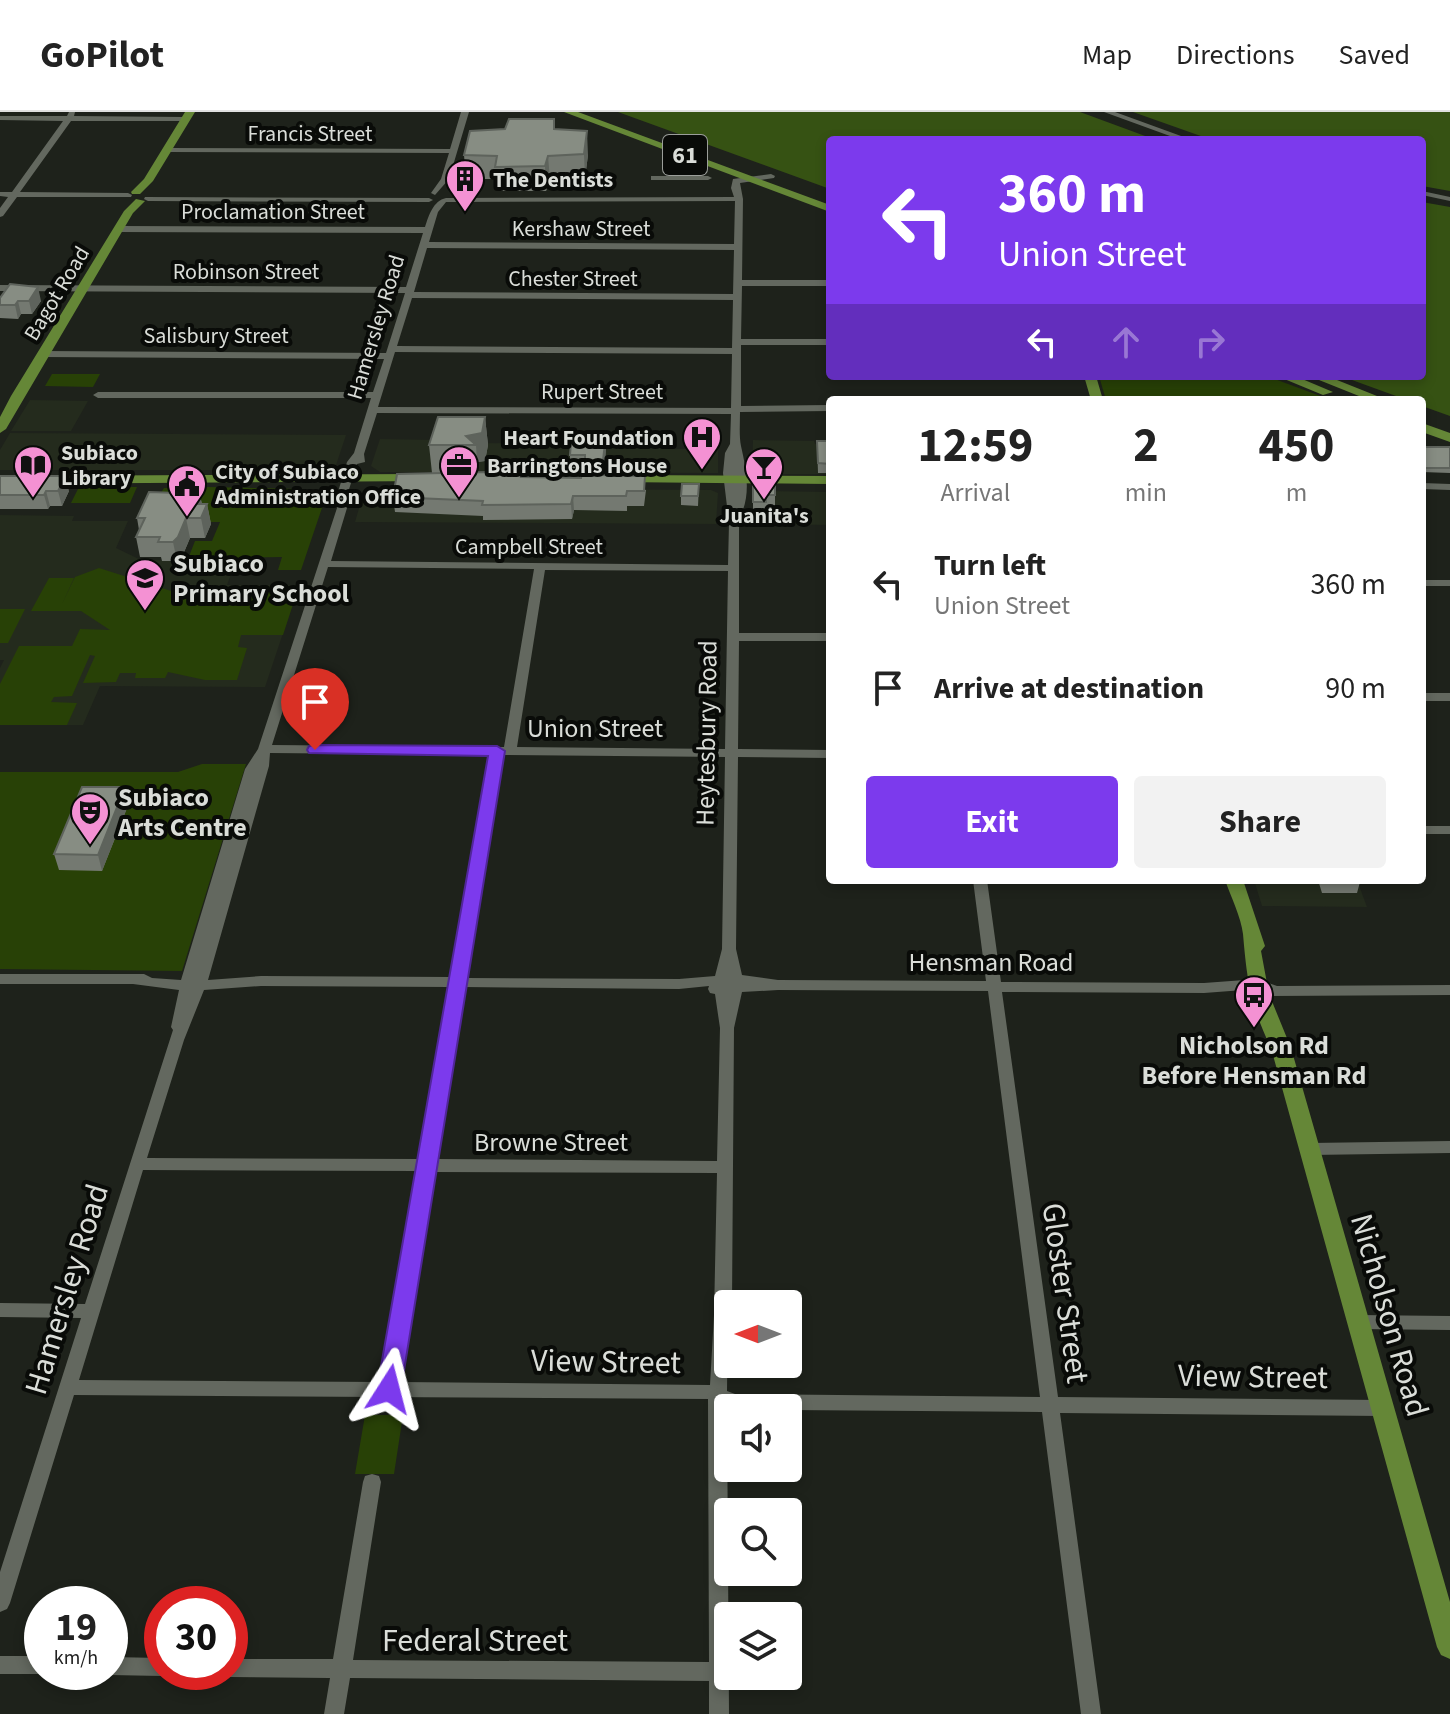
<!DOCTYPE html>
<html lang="en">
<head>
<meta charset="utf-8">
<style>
  :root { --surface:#fff; --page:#f2f2f2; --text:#222; --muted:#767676; --line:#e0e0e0; --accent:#7c3aed }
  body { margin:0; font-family:"Source Sans 3",sans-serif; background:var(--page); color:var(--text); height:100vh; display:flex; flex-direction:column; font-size:30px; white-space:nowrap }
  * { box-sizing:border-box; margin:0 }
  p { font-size:26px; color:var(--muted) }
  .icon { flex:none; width:44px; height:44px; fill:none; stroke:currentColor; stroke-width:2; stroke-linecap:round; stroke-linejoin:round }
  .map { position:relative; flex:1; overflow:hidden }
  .panel { position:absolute; left:826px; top:284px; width:600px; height:488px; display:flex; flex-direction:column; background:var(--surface); border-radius:8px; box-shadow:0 4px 12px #0003 }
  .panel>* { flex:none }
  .top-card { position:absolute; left:826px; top:24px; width:600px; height:244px; border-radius:8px; box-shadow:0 4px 12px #0003; background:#7c3aed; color:#fff; overflow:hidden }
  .needle { width:52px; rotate:270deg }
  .tools { position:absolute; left:714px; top:1178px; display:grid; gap:16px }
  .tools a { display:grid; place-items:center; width:88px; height:88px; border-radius:8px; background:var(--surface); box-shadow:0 4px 12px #0003; font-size:40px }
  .speed { position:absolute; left:24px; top:1474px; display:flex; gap:16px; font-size:40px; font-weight:700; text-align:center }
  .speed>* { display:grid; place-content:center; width:104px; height:104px; border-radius:50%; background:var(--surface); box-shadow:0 4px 12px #0003; line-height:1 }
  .speed small { font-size:20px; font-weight:400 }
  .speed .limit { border:12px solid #d22; background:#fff; color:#111 }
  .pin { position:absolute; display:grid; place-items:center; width:68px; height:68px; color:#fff; margin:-82px -34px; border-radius:50% 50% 50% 0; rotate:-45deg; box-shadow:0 0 8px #0007 }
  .pin .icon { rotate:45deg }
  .me { position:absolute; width:88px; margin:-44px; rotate:9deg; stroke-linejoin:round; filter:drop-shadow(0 0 6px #0008) }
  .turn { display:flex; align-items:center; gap:28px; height:168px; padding:0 40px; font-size:36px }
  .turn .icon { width:104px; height:104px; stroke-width:2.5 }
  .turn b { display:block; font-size:56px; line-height:68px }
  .lanes { display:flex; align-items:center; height:76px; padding:0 40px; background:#0003; justify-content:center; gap:40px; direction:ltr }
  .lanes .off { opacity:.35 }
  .eta { display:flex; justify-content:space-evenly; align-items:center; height:136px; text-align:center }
  .eta b { font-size:48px; font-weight:700; line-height:56px }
  .action { display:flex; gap:16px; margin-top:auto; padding:16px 40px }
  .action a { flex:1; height:92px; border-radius:8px; background:var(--accent); color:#fff; font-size:32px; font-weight:700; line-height:92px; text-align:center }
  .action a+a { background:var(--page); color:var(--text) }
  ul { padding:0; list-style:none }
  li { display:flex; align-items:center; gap:24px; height:104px; padding:0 40px }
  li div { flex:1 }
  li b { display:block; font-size:30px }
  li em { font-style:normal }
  header { display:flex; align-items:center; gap:48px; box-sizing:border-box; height:112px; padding:0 40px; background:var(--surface); border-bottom:2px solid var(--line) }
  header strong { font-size:38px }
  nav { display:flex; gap:44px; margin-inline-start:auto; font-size:28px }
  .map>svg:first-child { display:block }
</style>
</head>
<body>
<header>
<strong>GoPilot</strong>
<nav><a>Map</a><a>Directions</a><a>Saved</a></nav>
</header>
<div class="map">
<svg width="1450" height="1602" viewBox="0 0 1450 1602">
  <rect width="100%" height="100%" fill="#1e221b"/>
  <path fill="#242b1d" d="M30,288L88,289L71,319H11Z
    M10,321L346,323L335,356L330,358H0V338Z
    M380,327L437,328V331L661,332V337H718V361L380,360L371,354Z
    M753,328L814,329L815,332L830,333V362H756L752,360Z
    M371,376L711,378L718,381L716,412L355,410L364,379Z
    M756,379L830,380V413L753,412V381Z
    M0,403L74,404L72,409H128L116,436L141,448L236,449L227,473H299L265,575L100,574L83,613H0V556L4,548H0Z
    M1254,768H1357L1367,795L1262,794Z"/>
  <path fill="#284106" d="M52,262H100L93,275L45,274Z
    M1099,264H1267L1331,288H1106Z
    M79,375H137L130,391H71Z
    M208,375L299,377L324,390L301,458H278L282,445L188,447L195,429H212L220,410H203L208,396L163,395L157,387L164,376Z
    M99,456L212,492L218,477H298L283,523H241L238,535L247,536L237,568H205L168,560L165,566H135L136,561H120L116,570L83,571L95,544L90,543L72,584L54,585L51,590L77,591L67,613H0V572L19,534H72L80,517L110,518L81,499H31L49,466H74L62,492L75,465Z
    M0,497H25L8,531H0Z
    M202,652H246L182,859L0,857V660H178Z
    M365,1303H403L394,1362H355Z"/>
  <path fill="#365213" d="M618,0H1080L1156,28H830V77Z
    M1133,0H1450V79L1422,74V28H1212Z
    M1422,90L1450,95V304L1422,294V288H1407L1341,264H1422Z"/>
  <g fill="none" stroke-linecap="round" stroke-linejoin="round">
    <path fill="#63685f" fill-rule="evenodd" d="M69,0H75L74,4L185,5L189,7L185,9H71L20,80L128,81L132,83L131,85H17L3,104L0,105V96L8,85L0,84V80H12L63,9L0,8V4H67Z
      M461,0H469L449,67L435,83L431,81L441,67L449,41L166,40L162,38L166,36L450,37Z
      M1104,0H1115L1192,28H1181Z
      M771,62L775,64L774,66L740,71L743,87L742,168H830V174H742L741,227H830V233H741V294L830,293V299L740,300C740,311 739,324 741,334C746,356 752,385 739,406V521H830V529H739L738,637L830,638V646L738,645L736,837L742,863L778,868L986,869L973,768H987L1001,870L1204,871L1258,867L1277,874L1450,873V883L1264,884L1259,883L1257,877L1204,881L1002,880L1058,1285L1383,1288L1389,1291L1392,1296L1389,1301L1383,1304L1060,1301L1101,1602H1081L1042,1300L788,1298V1296L727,1295L729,1602H709V1569L350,1566L344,1602H324L330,1566L230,1565L222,1560H230V1547H333L363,1370L365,1364L372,1362L379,1364L381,1370L353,1548L709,1550L708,1287L74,1283L10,1491L7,1497L0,1500V1460L81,1206L0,1205V1191L85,1192L173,918L171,915L179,878L133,872H0V862H144L152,866L181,868L245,657L258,637L337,396L335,390L347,350L354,341L371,286H98L93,283L98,280H373L384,247L42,245L37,242L42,239L386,241L405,181L0,179V173L406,175L423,121L118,120L114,117L118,114L425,115C429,103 433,89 446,86L734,85L731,76L733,67ZM735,89L734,132L429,130L438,100L446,90ZM427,136L734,138L733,182L414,180ZM412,186L733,188L732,236L397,234ZM395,240L732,242L731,296L378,295ZM377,301L731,302L730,332L725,341L723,361L729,411L728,453L331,449L347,396L345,390L357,352L365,350L364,342ZM328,455L534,457L504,635L272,633ZM545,458L728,459L725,637L517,635ZM270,641L490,643L451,865L261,864L208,868L269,654ZM503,643L725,645L722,837L715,864L679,867L466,866ZM261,874L450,875L420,1047L147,1046L184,928L204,878ZM709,874L708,877L710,881L715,882L720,916L717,1049L436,1047L464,875L679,877ZM778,878L988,879L1040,1285L735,1282L727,1279L728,1192H732L734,916L742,880ZM143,1058L418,1059L381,1270L79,1268ZM434,1060L717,1061L714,1203L710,1273L399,1270Z
      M654,64H708L712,66L708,68H651V64Z
      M1422,79L1450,85V89L1422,83Z
      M145,85L429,86L433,88L429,90L148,89L144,87Z
      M1422,371L1450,372V378L1422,377Z
      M1422,468H1450V474H1422Z
      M1422,581H1450V589H1422Z
      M1422,714H1450V722H1422Z
      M1450,1029V1041L1310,1043L1304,1041L1302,1037L1304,1033L1310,1031Z
      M1358,1203L1450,1204V1218L1358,1217L1352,1215L1349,1210L1352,1205Z
      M0,1544H42V1560H48L42,1562H0Z
      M110,1545L162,1546V1560H170L162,1564L110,1563L103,1560H110Z"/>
    <path fill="#658737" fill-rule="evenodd" d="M185,0H195L153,69L140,82H132L131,80L144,67Z
      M564,0H578L830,93V100Z
      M136,87L145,89L133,101L6,317L0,321V305L11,284L124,99Z
      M1084,264H1096L1103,288H1091Z
      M1277,264H1295L1333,280L1323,283Z
      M1309,264H1327L1387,288H1369Z
      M1422,311L1450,321V330L1422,320Z
      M421,362L428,366L426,369L0,372V364Z
      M623,363L830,364V372L618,370L616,367Z
      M1225,768H1243L1265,834L1261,839L1269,882L1291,936L1450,1490V1547L1441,1543L1437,1535L1271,936C1250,892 1247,868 1243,822C1241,805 1231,785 1225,768Z"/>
  </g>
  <path fill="#747971" d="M554,7L555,17L588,43L585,66L550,68L546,79H497L496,67H466L464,43L505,17Z
    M0,186L41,189L32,202H21L18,207L0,206Z
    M485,305L488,333L485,349L477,350L478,361L522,362V365L581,366L585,360V356H570V343L587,331L606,323V336L604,361H602V363L646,378L644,394H627V399L574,398L572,407L483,408V404L395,400L393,385L432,361L429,333Z
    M817,329H830V361H818Z
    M1422,335H1450V361L1422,360Z
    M0,364L69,379L62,394H50L48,397H0Z
    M753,365H775V397H766V405H753Z
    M699,372L698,394L681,393V384Z
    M199,379L202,392H207L211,412L205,426H190L182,445L177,449H162L161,445H140L136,425L139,418L137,406Z
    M129,691L102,759L59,758L54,742Z
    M1318,768H1359L1360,770L1357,781H1322Z"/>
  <path fill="#5e635c" d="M587,19L588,43L585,66L584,42Z
    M548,44L550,68L546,79L545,54Z
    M38,175L41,189L32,202L29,189Z
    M18,189L21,202L18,207L15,193Z
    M485,305L488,333L485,349L477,350L476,333L466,324Z
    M606,323V336L604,361L603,348Z
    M66,364L69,379L62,394L58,379Z
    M46,379L50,394L48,397L44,383Z
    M199,379L203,398L194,392Z
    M573,384L574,398L572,407L571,392Z
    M207,392L211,412L205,426L201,406Z
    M186,406L190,426L182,445L177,449L173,430Z
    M125,675L129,691L102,759L98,743Z"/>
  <path fill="#878d83" stroke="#5e635c" stroke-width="2" d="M509,7H554V17L587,19L584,42L548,44L545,54L495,55L497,44L464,43L470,19L505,17Z
    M10,172L38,175L29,189H18L15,193H0V186Z
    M438,305H485L482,321L466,324L476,333H429Z
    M588,323H606L603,348H585V343H570L571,331H587Z
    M817,329H830V352L818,351Z
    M1422,335H1450V356H1422Z
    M491,360L522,362L521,365L581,366L582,360H602L601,363L645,364L644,379H627L626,384H573L571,392L482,393L483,389L393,385L397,362Z
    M0,364H66L58,379H46L44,383H0Z
    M753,365H775V383H766V390H753Z
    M682,372H699L698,384H681Z
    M183,375L199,379L194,392H207L201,406H186L178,425L173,430H158L160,425H136L145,406H137L149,380L178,381Z
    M82,675H125L98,743L54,742Z
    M1324,768H1359L1360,770H1325Z"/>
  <path fill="#7c3aed" stroke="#51269a" stroke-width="2" d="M315,633L497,634L505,639L401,1277L397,1284L389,1287L381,1284L377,1277L488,644L309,641L307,638L309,634Z"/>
  <defs>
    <g id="building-pin" transform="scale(2)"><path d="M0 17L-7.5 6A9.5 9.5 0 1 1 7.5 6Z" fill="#f491d3" stroke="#090b08"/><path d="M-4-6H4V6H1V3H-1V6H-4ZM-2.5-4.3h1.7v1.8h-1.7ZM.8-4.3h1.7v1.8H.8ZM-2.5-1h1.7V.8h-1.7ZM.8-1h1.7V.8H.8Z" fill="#111"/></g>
    <g id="hospital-pin" transform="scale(2)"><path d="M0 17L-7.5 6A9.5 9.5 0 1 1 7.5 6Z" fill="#f491d3" stroke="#090b08"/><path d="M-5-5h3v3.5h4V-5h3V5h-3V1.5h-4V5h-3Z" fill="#111"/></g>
    <g id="library-pin" transform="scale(2)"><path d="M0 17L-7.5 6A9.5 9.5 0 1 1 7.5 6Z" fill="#f491d3" stroke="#090b08"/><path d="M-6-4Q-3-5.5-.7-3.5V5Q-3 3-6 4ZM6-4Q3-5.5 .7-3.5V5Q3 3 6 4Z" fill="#111"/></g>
    <g id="office-pin" transform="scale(2)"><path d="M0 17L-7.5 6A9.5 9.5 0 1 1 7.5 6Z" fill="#f491d3" stroke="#090b08"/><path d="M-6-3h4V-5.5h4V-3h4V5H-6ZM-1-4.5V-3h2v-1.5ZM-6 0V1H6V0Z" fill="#111"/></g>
    <g id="bar-pin" transform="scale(2)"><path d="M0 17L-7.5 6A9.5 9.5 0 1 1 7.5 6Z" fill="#f491d3" stroke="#090b08"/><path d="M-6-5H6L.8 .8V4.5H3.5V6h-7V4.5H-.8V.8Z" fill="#111"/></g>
    <g id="civic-pin" transform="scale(2)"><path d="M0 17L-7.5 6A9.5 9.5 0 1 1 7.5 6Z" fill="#f491d3" stroke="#090b08"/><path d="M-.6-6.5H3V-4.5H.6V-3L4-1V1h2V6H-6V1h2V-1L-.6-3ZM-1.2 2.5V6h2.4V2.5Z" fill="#111"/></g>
    <g id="school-pin" transform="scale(2)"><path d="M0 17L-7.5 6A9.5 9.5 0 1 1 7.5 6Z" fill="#f491d3" stroke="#090b08"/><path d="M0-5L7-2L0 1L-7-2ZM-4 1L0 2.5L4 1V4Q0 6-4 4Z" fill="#111"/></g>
    <g id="theatre-pin" transform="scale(2)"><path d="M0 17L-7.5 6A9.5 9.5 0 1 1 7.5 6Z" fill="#f491d3" stroke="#090b08"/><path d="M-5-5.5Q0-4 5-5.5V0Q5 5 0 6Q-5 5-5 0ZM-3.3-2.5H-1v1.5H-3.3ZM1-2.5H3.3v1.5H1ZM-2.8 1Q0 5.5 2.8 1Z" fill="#111"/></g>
    <g id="bus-pin" transform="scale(2)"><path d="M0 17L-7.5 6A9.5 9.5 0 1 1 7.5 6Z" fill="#f491d3" stroke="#090b08"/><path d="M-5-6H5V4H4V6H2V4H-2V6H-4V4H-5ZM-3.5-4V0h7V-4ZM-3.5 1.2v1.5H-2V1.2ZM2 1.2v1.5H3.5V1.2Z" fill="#111"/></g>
  </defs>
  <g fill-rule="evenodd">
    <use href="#building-pin" x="465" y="67"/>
    <use href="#hospital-pin" x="702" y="325"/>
    <use href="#library-pin" x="33" y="353"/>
    <use href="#office-pin" x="459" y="353"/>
    <use href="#bar-pin" x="764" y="355"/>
    <use href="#civic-pin" x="187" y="372"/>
    <use href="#school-pin" x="145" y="466"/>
    <use href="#theatre-pin" x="90" y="700"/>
    <use href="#bus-pin" x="1254" y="883"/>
  </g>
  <g text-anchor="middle" stroke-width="8" stroke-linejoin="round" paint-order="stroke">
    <g font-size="22" fill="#daddd8" stroke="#090b08">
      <text x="310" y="29">Francis Street</text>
      <text x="273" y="107">Proclamation Street</text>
      <text x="581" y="124">Kershaw Street</text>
      <text x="246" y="167">Robinson Street</text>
      <text x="573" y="174">Chester Street</text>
      <text transform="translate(56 181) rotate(-59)" y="8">Bagot Road</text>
      <text transform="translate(375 215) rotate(-73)" y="8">Hamersley Road</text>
      <text x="216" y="231">Salisbury Street</text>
      <text x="602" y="287">Rupert Street</text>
      <text x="529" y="442">Campbell Street</text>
    </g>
    <g font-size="22" font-weight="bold" fill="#daddd8" stroke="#090b08" text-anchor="start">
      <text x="493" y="75">The Dentists</text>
      <text x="674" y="333" text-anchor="end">Heart Foundation</text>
      <text x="61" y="348">Subiaco<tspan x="61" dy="25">Library</tspan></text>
      <text x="487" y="361">Barringtons House</text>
      <text x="215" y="367">City of Subiaco<tspan x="215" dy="25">Administration Office</tspan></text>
      <text x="764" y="411" text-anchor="middle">Juanita's</text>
    </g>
    <rect fill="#090b08" stroke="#9b9e9a" stroke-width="2" x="663" y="23" width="44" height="40" rx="6"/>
    <g font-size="24" font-weight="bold" fill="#daddd8">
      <text x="685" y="51">61</text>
    </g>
    <g font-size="26" font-weight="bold" fill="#daddd8" stroke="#090b08" text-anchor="start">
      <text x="173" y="460">Subiaco<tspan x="173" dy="30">Primary School</tspan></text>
      <text x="118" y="694">Subiaco<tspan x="118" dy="30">Arts Centre</tspan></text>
      <text x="1254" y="942" text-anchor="middle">Nicholson Rd<tspan x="1254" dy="30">Before Hensman Rd</tspan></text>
    </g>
    <g font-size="26" fill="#daddd8" stroke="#090b08">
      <text x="595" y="625">Union Street</text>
      <text transform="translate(706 621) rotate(-89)" y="9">Heytesbury Road</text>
      <text x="991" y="859">Hensman Road</text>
      <text x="551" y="1039">Browne Street</text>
    </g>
    <g font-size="32" fill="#daddd8" stroke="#090b08">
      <text transform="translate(66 1177) rotate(-73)" y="11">Hamersley Road</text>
      <text transform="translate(1066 1181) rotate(82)" y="11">Gloster Street</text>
      <text transform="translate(1390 1203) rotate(74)" y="11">Nicholson Road</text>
      <text transform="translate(606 1249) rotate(1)" y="11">View Street</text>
      <text transform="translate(1253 1264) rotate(1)" y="11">View Street</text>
      <text x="475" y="1539">Federal Street</text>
    </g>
  </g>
</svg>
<div class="tools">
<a><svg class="needle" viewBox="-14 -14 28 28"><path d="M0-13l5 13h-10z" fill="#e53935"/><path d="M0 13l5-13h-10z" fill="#767676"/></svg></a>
<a><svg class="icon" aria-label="sound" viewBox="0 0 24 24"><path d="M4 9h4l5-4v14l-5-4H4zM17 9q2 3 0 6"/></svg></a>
<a><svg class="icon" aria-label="search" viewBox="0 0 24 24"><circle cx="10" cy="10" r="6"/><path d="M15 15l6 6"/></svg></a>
<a><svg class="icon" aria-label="layers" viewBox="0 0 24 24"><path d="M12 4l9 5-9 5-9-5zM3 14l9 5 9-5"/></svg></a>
</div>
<div class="speed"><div>19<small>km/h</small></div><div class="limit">30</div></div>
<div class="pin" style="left:315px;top:638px;background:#d93025"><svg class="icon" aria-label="arrive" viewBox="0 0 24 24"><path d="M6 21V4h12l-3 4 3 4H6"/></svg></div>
<svg class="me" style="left:389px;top:1277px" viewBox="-20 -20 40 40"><path d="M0-17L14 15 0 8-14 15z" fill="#7c3aed" stroke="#fff" stroke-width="4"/></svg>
<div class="top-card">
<div class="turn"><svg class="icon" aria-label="left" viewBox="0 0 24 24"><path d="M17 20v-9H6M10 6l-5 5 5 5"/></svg><div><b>360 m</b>Union Street</div></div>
<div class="lanes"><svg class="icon" aria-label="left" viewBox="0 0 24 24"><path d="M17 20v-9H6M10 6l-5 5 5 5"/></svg><svg class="icon off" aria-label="ahead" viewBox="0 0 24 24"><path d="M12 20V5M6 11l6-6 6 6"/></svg><svg class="icon off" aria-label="right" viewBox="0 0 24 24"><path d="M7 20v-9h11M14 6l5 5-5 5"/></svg></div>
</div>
<section class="panel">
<div class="eta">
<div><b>12:59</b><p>Arrival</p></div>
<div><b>2</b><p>min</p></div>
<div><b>450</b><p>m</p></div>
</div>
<ul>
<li><svg class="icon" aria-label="left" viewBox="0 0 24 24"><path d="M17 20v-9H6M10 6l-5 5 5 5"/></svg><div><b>Turn left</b><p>Union Street</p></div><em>360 m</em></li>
<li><svg class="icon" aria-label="arrive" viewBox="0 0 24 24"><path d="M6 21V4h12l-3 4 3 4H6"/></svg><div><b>Arrive at destination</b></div><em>90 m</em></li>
</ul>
<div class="action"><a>Exit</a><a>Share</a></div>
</section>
</div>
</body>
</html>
